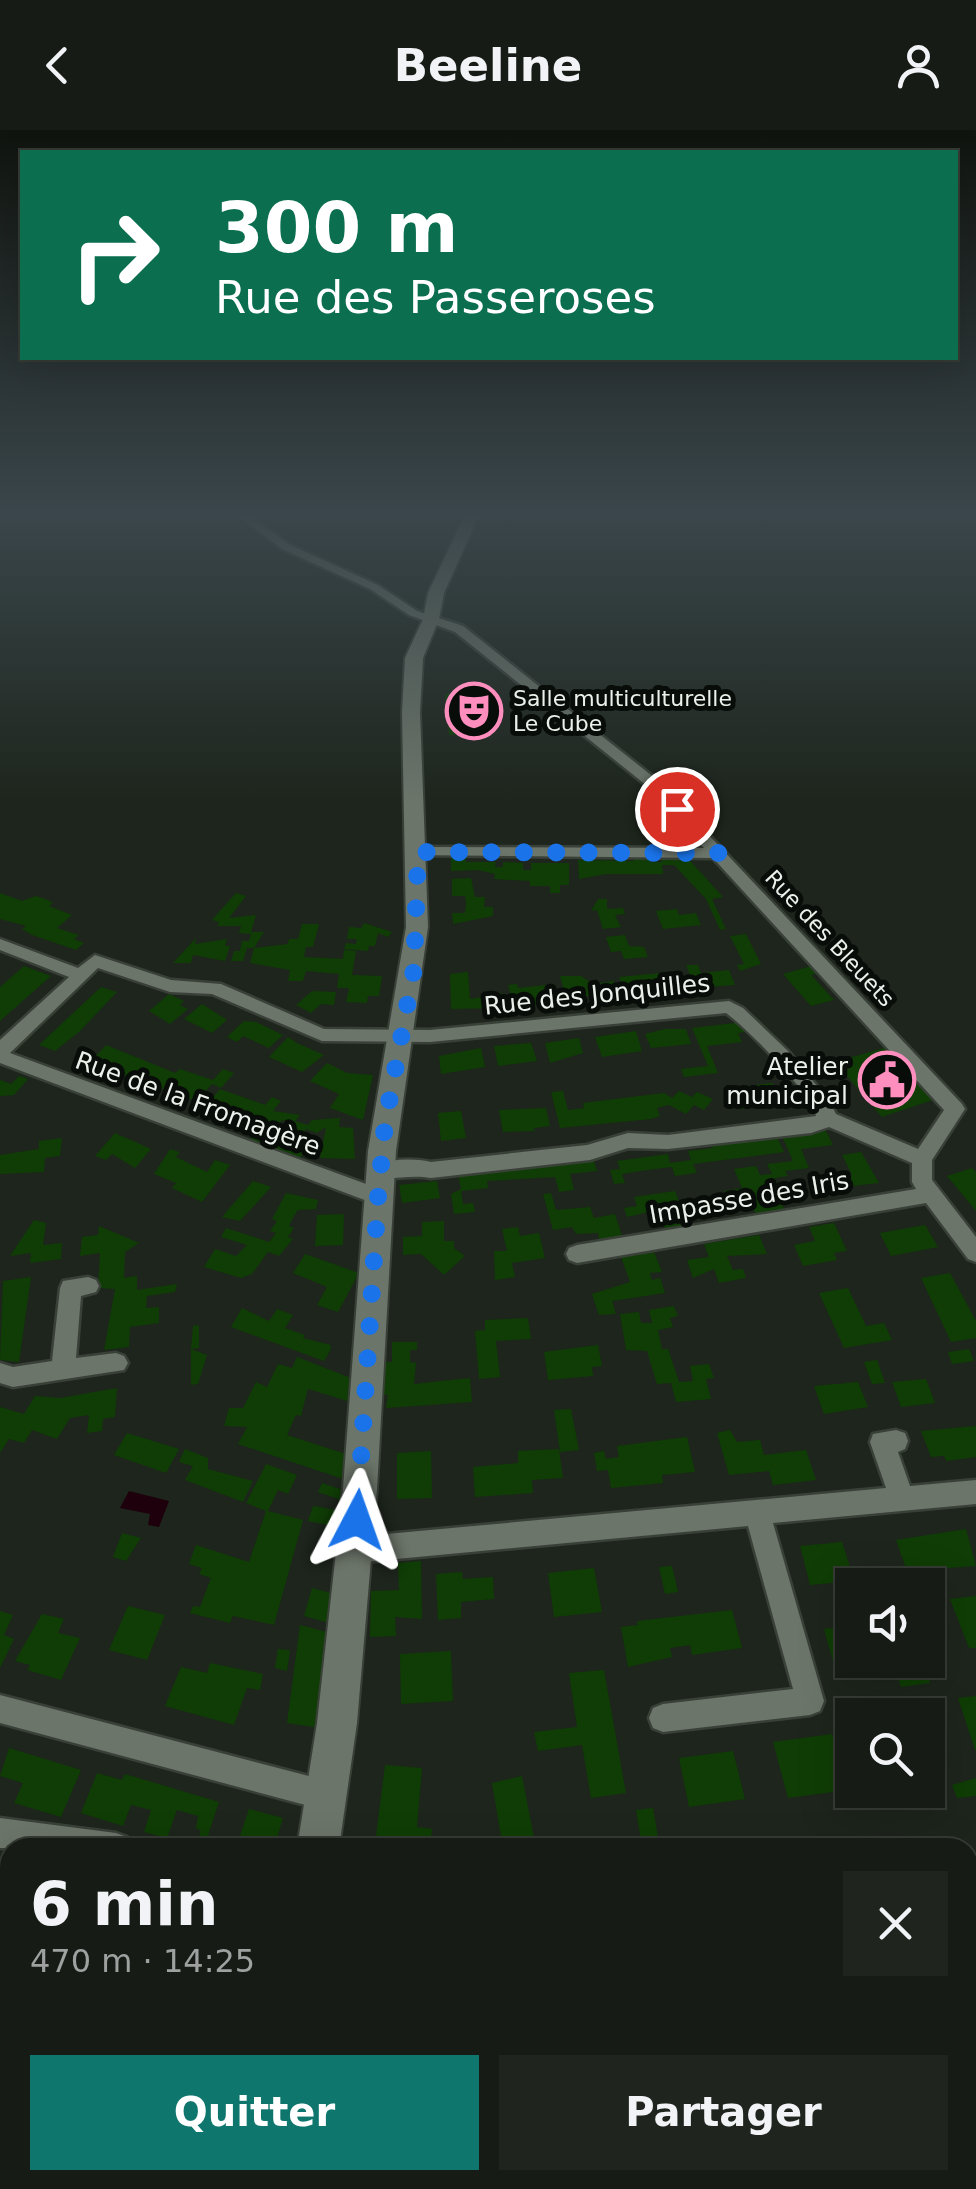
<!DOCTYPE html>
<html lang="fr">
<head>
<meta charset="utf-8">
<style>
  :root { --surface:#161c15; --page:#1f251e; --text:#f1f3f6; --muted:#9ea1a0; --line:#353a34; --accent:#0f766e }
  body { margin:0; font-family:"DejaVu Sans",sans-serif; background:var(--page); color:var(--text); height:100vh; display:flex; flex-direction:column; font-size:38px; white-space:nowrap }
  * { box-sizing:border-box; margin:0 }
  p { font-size:32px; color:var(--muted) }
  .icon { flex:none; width:55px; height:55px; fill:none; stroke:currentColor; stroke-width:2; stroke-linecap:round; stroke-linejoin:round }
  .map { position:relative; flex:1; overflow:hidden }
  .details { position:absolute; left:0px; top:1708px; width:978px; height:352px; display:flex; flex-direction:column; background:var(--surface); border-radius:30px 30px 0 0; box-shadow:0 10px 40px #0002,0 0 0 2px var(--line) }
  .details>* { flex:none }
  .top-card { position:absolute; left:20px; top:20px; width:938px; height:210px; border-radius:0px; box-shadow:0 10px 40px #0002,0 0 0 2px var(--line); background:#0b6e4f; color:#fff; overflow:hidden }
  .buttons { position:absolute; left:835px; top:1438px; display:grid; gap:20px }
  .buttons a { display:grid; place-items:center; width:110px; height:110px; border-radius:0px; background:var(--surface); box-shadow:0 10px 40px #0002,0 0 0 2px var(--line); font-size:50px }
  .pin { position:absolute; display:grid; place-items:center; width:85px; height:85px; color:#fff; margin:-42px; border:5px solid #fff; border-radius:50%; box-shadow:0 2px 10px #0007 }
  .me { position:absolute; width:110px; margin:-55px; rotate:4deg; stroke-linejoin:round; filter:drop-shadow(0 0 8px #0008) }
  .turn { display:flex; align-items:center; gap:35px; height:210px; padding:0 30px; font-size:45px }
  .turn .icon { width:130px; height:130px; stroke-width:2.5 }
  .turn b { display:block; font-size:70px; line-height:85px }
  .round { display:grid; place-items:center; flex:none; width:105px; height:105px; border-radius:0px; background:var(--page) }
  .headline { display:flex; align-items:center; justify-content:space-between; height:170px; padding:0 30px }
  h1 { font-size:60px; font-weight:600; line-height:75px }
  .action { display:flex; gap:20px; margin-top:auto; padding:20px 30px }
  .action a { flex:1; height:115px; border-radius:0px; background:var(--accent); color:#fff; font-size:40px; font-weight:600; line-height:115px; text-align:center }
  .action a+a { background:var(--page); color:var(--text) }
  header { display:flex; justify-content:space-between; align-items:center; height:130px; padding:0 30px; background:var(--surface); font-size:45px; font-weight:600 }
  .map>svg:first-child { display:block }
</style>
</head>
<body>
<header><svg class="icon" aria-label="back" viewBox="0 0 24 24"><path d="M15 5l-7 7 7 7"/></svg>Beeline<svg class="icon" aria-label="person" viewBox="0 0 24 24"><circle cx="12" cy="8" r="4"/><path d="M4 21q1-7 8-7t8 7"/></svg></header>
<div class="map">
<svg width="976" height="2059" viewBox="0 0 976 2059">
  <rect width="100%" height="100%" fill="#1d251c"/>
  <path fill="#1d000c" d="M129,1361L169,1371L159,1397L148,1395L150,1384L120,1378Z"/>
  <path fill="#0f3d05" d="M487,556L488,563H496L497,574H476L477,586H490L492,604L449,605L448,586L472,585L471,575L446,576L445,564L472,563L471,557Z
    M661,724H684L723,767L712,769L726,799L720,800L706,769L674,735H662L663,744H606L579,749L578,730L634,731V726H650V732H662Z
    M465,726L466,732H496L495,737H503V732L523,733V740H531V733H569V755H560V763H550V756H530V751L494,749L495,744L478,740L451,741V727Z
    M471,748L475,767H485L484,777H493V786L453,794L452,783H465L466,773L465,766H452V749Z
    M0,763L22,771L36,766L48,770L53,773L49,776L72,785L57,798L79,805L74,809L84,813L76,820L32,805L22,799L26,796L0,789Z
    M236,763L246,766L229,788L256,785L251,802H264L254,818L288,814L289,809H298L302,794H319L313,817H306L304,827L343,829L344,820L356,821L352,845L382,846L379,866H368L367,873L346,872L349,858H337L339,844L306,841L303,851H288L290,840L250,833L254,818H247L243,831H231L234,821H240L242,811H249L251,804L239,803L241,796H217L219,792L212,790Z
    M598,769H607V779L623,778L625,784L615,785L621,797L603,799L597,780L591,781Z
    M677,779L679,785L696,783L701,795L663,799L656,781Z
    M364,793L392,802L388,807L378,803L375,816H369L368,821L344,819L346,813L356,814L357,809H347L349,797L361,798Z
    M746,804L761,834L740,841L737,835L744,834L730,806Z
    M625,805L629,816L644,817L648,827L624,829L621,821L611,822L606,807Z
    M196,808L195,814L227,809L225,816H230L225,831L193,825L191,833H173Z
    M686,835H698L701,843L729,840L735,855L695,858Z
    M815,835L822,842L811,845L834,870L811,876L783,844Z
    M24,836L51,846L0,891V857Z
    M468,842L470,869L502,863L505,878L451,879L450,844Z
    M660,843L665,857L624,861L619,847Z
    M560,846H581L593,854L614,851L620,866H575L577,870L567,871Z
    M517,854L518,858L555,854L559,871L514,877L508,855Z
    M101,857L117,862L80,901L55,921L39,915Z
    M312,861L336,862L334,875L321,874L311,883L296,875Z
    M169,864L184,871L180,875L188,879L170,894L149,881Z
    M202,874L227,890L212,903L184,889Z
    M244,891L256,892L283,905L269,918L243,906L237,912L227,907Z
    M744,892L752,901L738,903L742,912L707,916L718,943L684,947L681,939L708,936L692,898Z
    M665,899H686L691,914L651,918L645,904Z
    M636,901L642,921L602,927L595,907Z
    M288,907L297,913L324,925L302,942L269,927Z
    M579,908L583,923L550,933L545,913Z
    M531,913L537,931L498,936L494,916Z
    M106,915L175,943L180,939L213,950L223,939L234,943L221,958L212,954L197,971L113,942L118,937L106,932L92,930Z
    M891,916L939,968L882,987L835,932Z
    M481,918L485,937L441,944L439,926Z
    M327,933L347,943L373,945L363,990L330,978L339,964L310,951Z
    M19,946L28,949L14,965L0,966V950L11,954Z
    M772,953L782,974L770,972L741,979L733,958Z
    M220,959L265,975L272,967L281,971L273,981L300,985L293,994L282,990L274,1001L285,1005L295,991L308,995L312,990L340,988L339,997L353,998L355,1029L320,1028L326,997L317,1003L306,999L299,1010L310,1014L300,1028L250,1009L261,996L255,992L256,986L243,981L238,987L207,975Z
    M563,961L568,980L584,978L583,973L664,963L672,968L679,961L692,967L697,962L713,969L704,980L694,975L686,984L669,975L657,978L660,986L651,989L560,998L551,962Z
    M546,978L550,996L534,998L535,1001L503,1002L499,980Z
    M461,981L466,1008L441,1011L438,983Z
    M826,1001L833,1015L801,1019L809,1038L785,1041L788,1046L775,1048L779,1058L768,1060L773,1073L780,1071L785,1080L757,1085L749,1073L731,1076L724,1061L742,1058L734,1039L756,1036L760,1045L772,1044L767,1034L793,1031L782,1006Z
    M115,1003L151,1019L135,1038L112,1024L106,1030L95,1026Z
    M777,1007L784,1022L693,1034L697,1043L675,1046L672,1037L647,1040L622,1044L625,1053L614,1054L610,1040L620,1039L617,1031L668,1024L670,1033L691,1030L688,1021L713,1018L711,1014Z
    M62,1008L60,1026L45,1028L44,1042L0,1044V1025L39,1019V1011Z
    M170,1019L180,1022L176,1027L207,1042L215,1030L230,1035L202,1072L172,1058L176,1053L154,1044Z
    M861,1022L879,1053L835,1058L830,1048L852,1045L842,1025Z
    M593,1028L597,1041L570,1044L574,1060L559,1062L555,1047L487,1051L488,1058L461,1061L463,1074L473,1073L475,1082L454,1084L451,1064L461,1059L458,1044Z
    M972,1038L976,1042V1081L947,1046Z
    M253,1051L271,1057L240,1091L222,1087Z
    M437,1051L440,1068L402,1073L399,1055Z
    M675,1061L688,1095L665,1099L658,1080L627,1087L624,1078L637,1076L634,1067Z
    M286,1063L318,1070L316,1079L298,1080L294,1086L289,1096L294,1098L288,1107L293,1109L279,1126L268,1122L252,1144L241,1148L204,1137L215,1119L236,1126L247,1115L221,1107L226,1098L269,1112L276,1103L270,1101L277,1091L272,1089Z
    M551,1063L556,1080L590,1077L594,1088L615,1084L622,1106L599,1109L598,1103L576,1104L572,1097L553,1100L543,1064Z
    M344,1084L343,1115L315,1116L317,1085Z
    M34,1090L46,1093L43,1115L62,1113L61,1129L30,1133L31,1123L10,1126Z
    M444,1091V1111H454V1118L465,1126L444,1145L421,1124L403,1125V1107L422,1106V1092Z
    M834,1093L847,1121L834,1123L837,1130L803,1136L794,1115L815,1111L809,1097Z
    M925,1095L938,1117L891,1126L880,1103Z
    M99,1096L139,1113L125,1122L124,1148L137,1146V1160L177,1154L175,1162L147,1166L146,1178L159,1177V1193L130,1197L129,1217L104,1220L115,1159L98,1158L100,1123L80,1126L82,1107L98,1105Z
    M518,1097L520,1106L539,1103L545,1128L512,1133L515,1147L495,1150L494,1121H507L502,1099Z
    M759,1105L767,1124L727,1126L733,1140L743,1139L746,1148L719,1153L714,1139L693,1148L687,1130L709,1127L704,1114Z
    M654,1122L662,1142L650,1143L652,1150L660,1148L665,1163L612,1171L616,1184L599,1185L592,1164L630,1152L621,1127Z
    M305,1124L359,1143L338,1182L317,1175L327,1157L293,1143Z
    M950,1143L976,1191V1208L951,1212L921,1148Z
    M31,1147L19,1232L0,1230L3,1151Z
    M848,1158L866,1196L884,1193L892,1210L844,1218L819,1163Z
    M674,1176L678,1186L670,1188L673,1197L658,1200L662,1219H668L679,1252L693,1251L690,1236L709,1234L714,1248L706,1249L711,1269L676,1272L671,1253L657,1254L647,1221L626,1220L620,1184L639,1182L641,1193H652L649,1180Z
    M242,1178L269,1191L277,1179L293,1185L285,1198L305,1205L303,1208L331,1215L330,1221L324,1231L231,1197Z
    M528,1188L531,1209L496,1211L500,1247L479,1249L475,1201L485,1200V1190Z
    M199,1195V1218L191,1219L207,1225L198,1254L191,1255V1219L193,1196Z
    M392,1212H417V1220H410V1232L416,1233L414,1254L470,1248L472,1272L386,1278L388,1265L377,1264L380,1232H392Z
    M598,1215L602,1236L592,1237L593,1246L548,1250L544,1222Z
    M969,1219L974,1231L952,1234L948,1222Z
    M297,1227L356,1250L354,1273L308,1259L301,1286L296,1285L287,1305L349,1325L346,1350L238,1314L247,1297L224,1296L229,1278H243L256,1252L267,1257L278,1234L292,1238Z
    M877,1230L885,1253L872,1254L864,1232Z
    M926,1249L935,1273L901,1277L892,1252Z
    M858,1252L868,1277L824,1284L814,1256Z
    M117,1258L115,1287L103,1289L102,1301L87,1303L89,1285L70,1288L57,1309L32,1300L24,1313L9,1309L0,1323V1277L24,1284L35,1266L60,1268Z
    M571,1279L579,1320L560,1322L554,1280Z
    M976,1296V1327L946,1331L944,1326L931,1327L921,1301Z
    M730,1300L737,1312L760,1310L764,1325L806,1320L816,1350L773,1355L769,1341L729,1345L717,1303Z
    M127,1303L179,1319L166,1343L114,1325Z
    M687,1307L695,1342L662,1345L663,1353L611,1358L608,1340L597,1341L594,1323L604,1321L606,1329L619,1327L617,1316Z
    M185,1319L208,1328V1339L253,1351L243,1372L185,1350L193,1336L179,1332Z
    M559,1319L563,1348L532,1350L533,1363L475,1367L473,1337L518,1333V1321Z
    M431,1321L432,1368L397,1369V1323Z
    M266,1334L297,1345L288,1364L278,1360L268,1381L303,1390L274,1495L233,1486L230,1493L190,1483L193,1476L200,1477L211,1448L199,1444L202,1438L189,1434L196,1415L249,1432L266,1381L246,1373Z
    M322,1353L346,1361L344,1371L318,1362Z
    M313,1376L343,1381L342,1398L308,1391Z
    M966,1399L976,1436L907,1441L896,1410Z
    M122,1403L141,1408L126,1431L113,1427Z
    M842,1412L850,1437L860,1436L866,1455H855L854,1451L810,1455L800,1416Z
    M421,1431L422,1489L395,1487L396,1506L370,1507L371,1461L399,1460L398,1433Z
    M672,1436L678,1462L665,1464L659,1437Z
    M594,1438L602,1482L554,1487L548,1443Z
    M462,1442L463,1449L493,1447L494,1469L461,1472V1488L438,1490L436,1444Z
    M312,1458L335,1464L332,1494L304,1486Z
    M976,1466V1518H969L950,1469Z
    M128,1476L165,1485L147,1530L109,1520Z
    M732,1480L742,1518L692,1525L690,1515L670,1518L672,1527L628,1537L621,1497L638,1495L637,1491Z
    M0,1481L13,1485L4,1505L14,1509L0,1538Z
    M42,1484L64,1489L58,1503L80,1508L61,1550L27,1540L30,1535L15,1531Z
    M300,1495L331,1503L320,1598L287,1593Z
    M852,1496V1530H882L885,1541L836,1542L824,1499Z
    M278,1519L290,1520L287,1541L275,1538Z
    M451,1521L453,1571L401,1574L400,1524Z
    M210,1533L263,1544L260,1560L247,1558L234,1595L165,1576L181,1537L207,1543Z
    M925,1538L930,1553L901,1557L896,1541Z
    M604,1540L626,1663L591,1668L582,1615L538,1621L534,1602L577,1597L569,1543Z
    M976,1566V1620H975L958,1568Z
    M832,1604L839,1628L852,1626V1660H866L867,1666L851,1669L848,1660L788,1668L773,1612Z
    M9,1618L81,1640L61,1687L14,1673L23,1653L0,1646Z
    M733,1621L745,1669L689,1677L679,1628Z
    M385,1635L422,1638L417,1697L432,1699L430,1718L375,1714Z
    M97,1643L122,1650L125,1644L219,1672L208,1705L220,1708L217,1718L195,1716L201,1701L196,1698L198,1686L177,1680L167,1708L144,1702L151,1680L131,1675L123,1696L81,1683Z
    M522,1646L536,1718H503L492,1653Z
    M976,1648V1666L957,1668L952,1655Z
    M653,1678L659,1713L642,1716L636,1680Z
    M249,1679L283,1688L274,1718H236Z
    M1,1722L10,1725V1783L0,1775Z
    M976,1875V1952L969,1953L968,1877Z
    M0,1904L10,1908L4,1935L0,1934Z
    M976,2035V2059H918L915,2050H968V2037Z
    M160,2050H208L205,2059H181Z
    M363,2050H402L401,2059H363Z
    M534,2050H576V2059H505V2053L534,2056Z
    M792,2050H872L875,2059H794Z"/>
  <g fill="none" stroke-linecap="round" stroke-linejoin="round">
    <g stroke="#394038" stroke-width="5">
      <path id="street" d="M237,385H249L290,415L378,455L417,481L463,496L656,649L962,974L965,979L932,1030V1050L976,1107V1132L968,1129L926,1073L577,1133L569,1130L566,1124L569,1118L577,1115L916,1059L912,1052V1033L829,997L811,1003L668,1019L628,1018L590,1030L431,1048C410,1044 391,1051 374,1047L371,1041L374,1035C394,1029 411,1028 431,1032L587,1015L628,1003L668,1005L816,986C812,964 747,898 726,883L430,912L322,911L212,864L170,862L98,838L10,923L385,1061L388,1067L385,1073L378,1075L0,933V910L69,847L0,820V809L78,838L95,825L171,850L221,854L324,899L430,900L729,871L743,878L788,921L828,969L836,984L918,1019L944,980L713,728L413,725V719L418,717L704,718L646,655L455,502L409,485L370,459L282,419Z
        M88,1147L96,1150L99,1156L96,1162L81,1166L76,1228L116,1223L124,1226L128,1233L124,1240L13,1257L0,1253V1233L13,1237L52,1231L60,1158L63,1151Z
        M896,1300L905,1303L908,1311L905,1319L898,1322L910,1356L976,1350V1374L773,1393L824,1571L820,1581L810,1585L663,1602L653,1598L649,1588L653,1578L663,1574L793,1559L748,1396L354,1433L345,1429L341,1420L345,1411L354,1407L886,1358L870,1312L873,1304Z
        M0,1565L324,1650L334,1655L339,1665L334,1675L324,1680L0,1593Z
        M0,1688L116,1703L127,1707L131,1718H0Z
        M976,1802V1834L968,1835V1803Z
        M578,2050H614V2059H578Z"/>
    </g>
    <g stroke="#394038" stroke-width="4">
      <path id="secondary" d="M465,385H479L444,463L439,489L423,528L420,582L428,797L396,1021L377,1359L357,1593L339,1718H297L317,1593L343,1359L368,1021L406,797L402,582L405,528L423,489L428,463Z
        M237,2050H285L283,2059H235Z"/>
    </g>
    <use href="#street" fill="#6c756a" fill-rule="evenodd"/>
    <use href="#secondary" fill="#6c756a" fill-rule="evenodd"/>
  </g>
  <linearGradient id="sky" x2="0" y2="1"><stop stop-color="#10140f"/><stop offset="0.57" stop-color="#3a464b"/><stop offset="1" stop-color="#3a464b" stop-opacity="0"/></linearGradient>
  <rect width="976" height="673" fill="url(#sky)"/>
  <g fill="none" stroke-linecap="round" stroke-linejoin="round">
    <path stroke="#1a73e8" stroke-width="18" stroke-dasharray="0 32.4" d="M357,1390L378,1067L385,994L414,839L418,722L720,723L677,679"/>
  </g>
  <defs>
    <g id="theatre-ring" transform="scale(2.875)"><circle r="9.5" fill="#090d09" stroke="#fd8ebe" stroke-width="1.5"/><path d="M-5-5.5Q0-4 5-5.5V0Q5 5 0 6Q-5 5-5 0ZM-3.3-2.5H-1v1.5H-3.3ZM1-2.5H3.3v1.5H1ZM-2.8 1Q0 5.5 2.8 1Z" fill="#fd8ebe"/></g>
    <g id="civic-ring" transform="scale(2.875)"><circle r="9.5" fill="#090d09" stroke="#fd8ebe" stroke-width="1.5"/><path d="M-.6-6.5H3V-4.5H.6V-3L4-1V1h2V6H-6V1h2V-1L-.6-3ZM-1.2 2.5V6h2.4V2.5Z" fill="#fd8ebe"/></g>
  </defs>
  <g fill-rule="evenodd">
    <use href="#theatre-ring" x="474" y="581"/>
    <use href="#civic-ring" x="887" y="950"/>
  </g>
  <g text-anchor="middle" stroke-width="10" stroke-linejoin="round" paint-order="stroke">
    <g font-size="22" fill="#ebf1ea" stroke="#090d09" text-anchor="start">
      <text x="513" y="576">Salle multiculturelle<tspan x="513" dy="25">Le Cube</tspan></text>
    </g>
    <g font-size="22" fill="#ebf1ea" stroke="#090d09">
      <text transform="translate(830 808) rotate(47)" y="8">Rue des Bleuets</text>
    </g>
    <g font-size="25" fill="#ebf1ea" stroke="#090d09">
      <text transform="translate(597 864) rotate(-6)" y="9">Rue des Jonquilles</text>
      <text transform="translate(198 973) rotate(20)" y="9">Rue de la Fromagère</text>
      <text transform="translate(749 1067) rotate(-10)" y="9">Impasse des Iris</text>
    </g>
    <g font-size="25" fill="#ebf1ea" stroke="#090d09" text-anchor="end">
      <text x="848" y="945">Atelier<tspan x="848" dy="29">municipal</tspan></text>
    </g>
  </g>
</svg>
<div class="buttons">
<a><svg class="icon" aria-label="sound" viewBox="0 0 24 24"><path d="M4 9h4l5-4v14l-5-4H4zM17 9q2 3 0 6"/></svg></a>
<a><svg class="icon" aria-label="search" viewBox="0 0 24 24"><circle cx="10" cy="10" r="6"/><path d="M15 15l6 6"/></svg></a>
</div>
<div class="pin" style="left:677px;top:679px;background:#d93025"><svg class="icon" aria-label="arrive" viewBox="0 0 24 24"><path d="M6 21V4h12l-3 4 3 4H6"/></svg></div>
<svg class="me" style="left:357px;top:1390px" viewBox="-20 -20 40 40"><path d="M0-17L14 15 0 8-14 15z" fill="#1a73e8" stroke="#fff" stroke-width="4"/></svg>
<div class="top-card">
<div class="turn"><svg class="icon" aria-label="right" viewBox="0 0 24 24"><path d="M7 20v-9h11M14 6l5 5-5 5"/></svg><div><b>300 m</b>Rue des Passeroses</div></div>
</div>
<section class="details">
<div class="headline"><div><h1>6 min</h1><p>470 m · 14:25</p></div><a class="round"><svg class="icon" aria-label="close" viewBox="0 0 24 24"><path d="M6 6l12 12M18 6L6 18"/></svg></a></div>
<div class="action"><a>Quitter</a><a>Partager</a></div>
</section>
</div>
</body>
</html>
